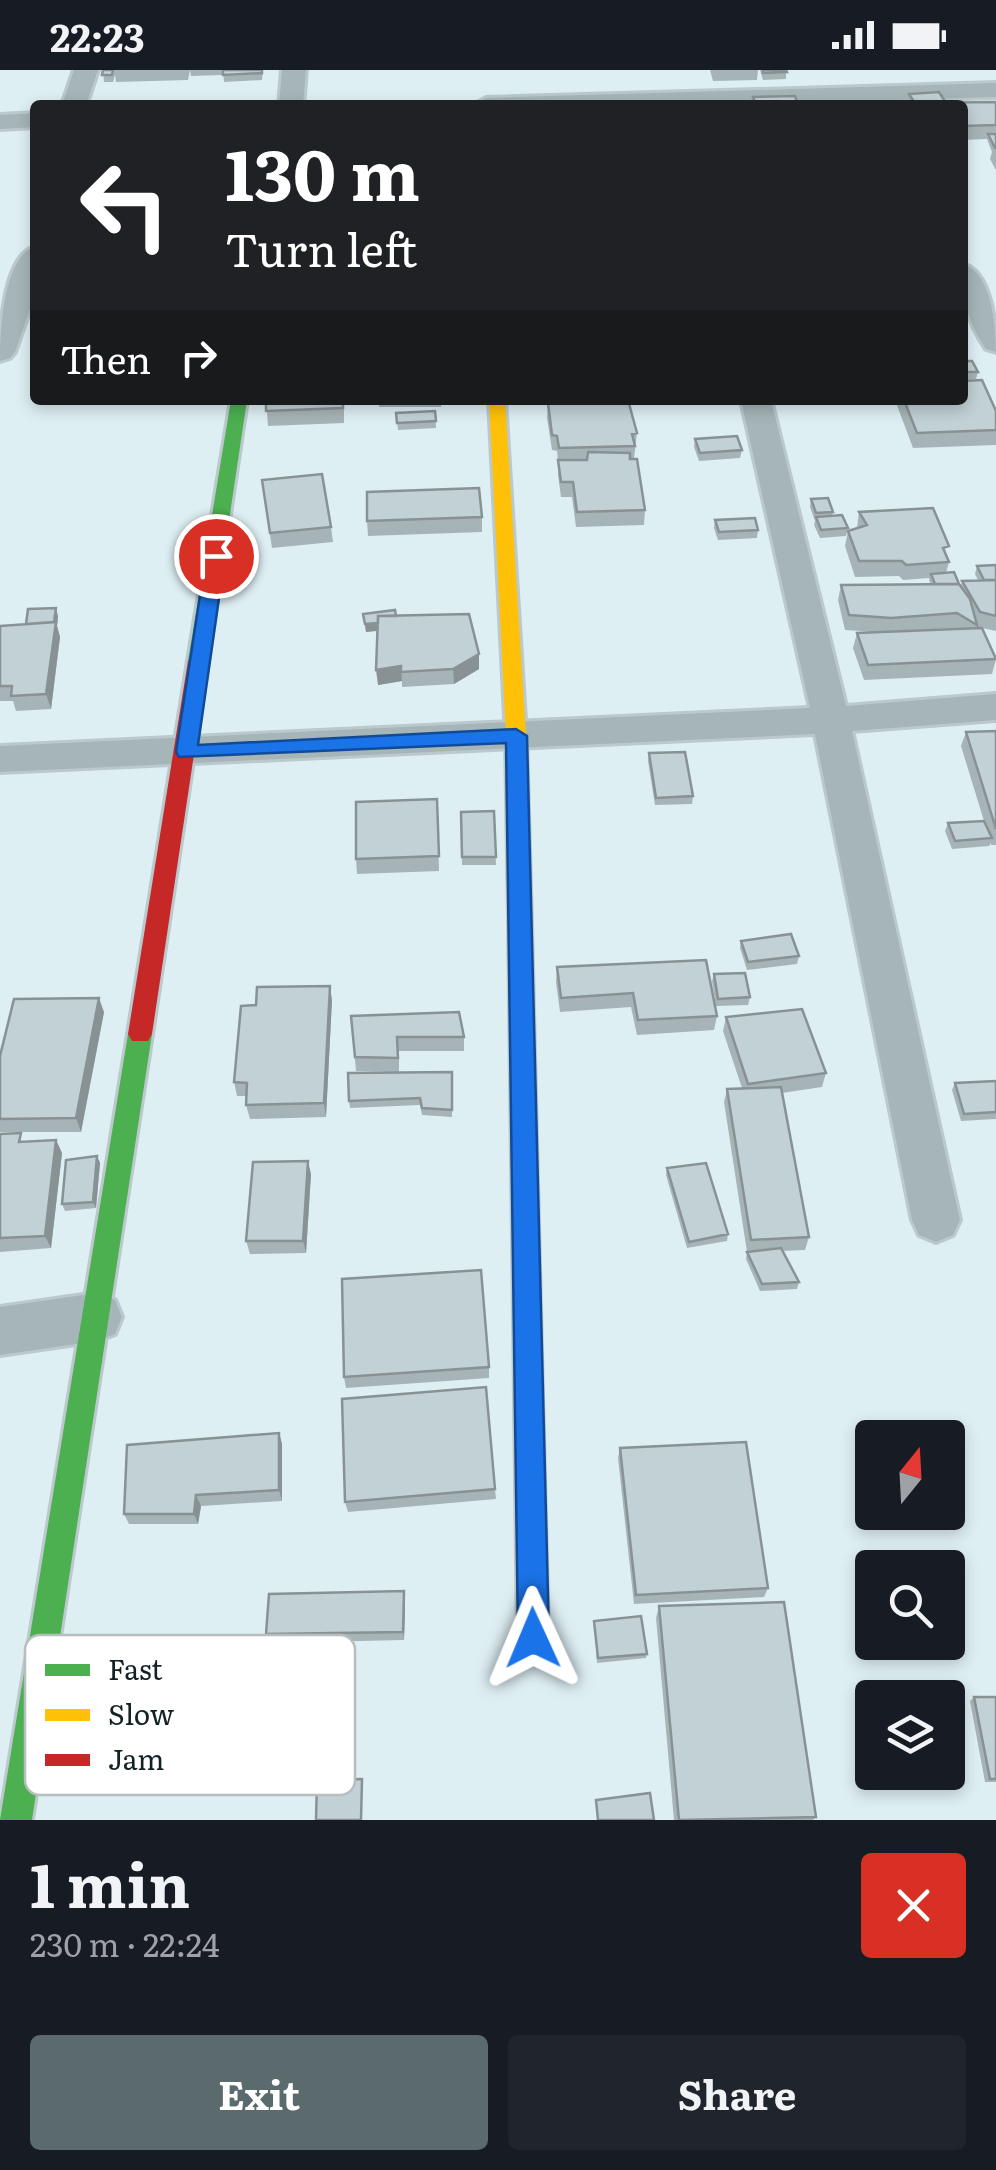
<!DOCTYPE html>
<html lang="en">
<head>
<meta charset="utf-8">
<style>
  :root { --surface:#171b24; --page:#20242c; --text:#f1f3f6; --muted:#9ea1a6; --accent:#5a6a6d }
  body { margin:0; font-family:Literata,serif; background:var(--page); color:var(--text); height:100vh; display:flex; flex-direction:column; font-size:38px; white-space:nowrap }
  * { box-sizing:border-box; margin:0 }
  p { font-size:32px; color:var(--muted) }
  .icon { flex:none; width:55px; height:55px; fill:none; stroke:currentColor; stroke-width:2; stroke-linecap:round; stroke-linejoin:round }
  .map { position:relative; height:1750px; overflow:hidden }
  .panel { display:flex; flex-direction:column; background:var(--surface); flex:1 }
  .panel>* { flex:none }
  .banner { position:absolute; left:30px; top:30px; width:938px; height:305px; border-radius:10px; box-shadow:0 5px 15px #0003; background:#202124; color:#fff; overflow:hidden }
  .needle { width:65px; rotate:18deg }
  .controls { position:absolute; left:855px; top:1350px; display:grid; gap:20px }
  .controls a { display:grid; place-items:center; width:110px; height:110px; border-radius:10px; background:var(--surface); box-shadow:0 5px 15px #0003; font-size:50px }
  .pin { position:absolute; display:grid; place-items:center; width:85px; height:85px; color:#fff; margin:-42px; border:5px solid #fff; border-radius:50%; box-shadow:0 2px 10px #0007 }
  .me { position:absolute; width:110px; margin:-55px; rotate:359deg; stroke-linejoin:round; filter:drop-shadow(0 0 8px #0008) }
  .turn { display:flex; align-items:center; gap:35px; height:210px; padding:0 30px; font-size:45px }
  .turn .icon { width:130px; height:130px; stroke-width:2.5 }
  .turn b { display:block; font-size:70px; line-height:85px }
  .then { display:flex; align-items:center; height:95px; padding:0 30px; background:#0003; gap:20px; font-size:38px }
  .round { display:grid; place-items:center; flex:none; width:105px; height:105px; border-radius:10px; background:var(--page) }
  .overview { display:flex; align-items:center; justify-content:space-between; height:170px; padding:0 30px }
  h1 { font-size:60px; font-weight:700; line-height:75px }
  .cta { display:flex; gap:20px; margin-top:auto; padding:20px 30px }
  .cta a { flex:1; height:115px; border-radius:10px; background:var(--accent); color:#fff; font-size:40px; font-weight:700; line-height:115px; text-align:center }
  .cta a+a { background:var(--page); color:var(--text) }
  .status { display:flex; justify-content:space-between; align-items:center; height:70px; padding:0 50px; background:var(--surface); direction:ltr }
  .status svg { height:28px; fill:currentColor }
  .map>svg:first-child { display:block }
</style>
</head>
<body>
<div class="status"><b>22:23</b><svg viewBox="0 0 49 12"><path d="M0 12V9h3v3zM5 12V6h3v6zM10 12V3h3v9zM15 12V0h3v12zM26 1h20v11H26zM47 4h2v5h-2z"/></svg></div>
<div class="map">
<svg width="996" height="1750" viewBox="0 0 996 1750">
  <rect width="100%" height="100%" fill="#deeff4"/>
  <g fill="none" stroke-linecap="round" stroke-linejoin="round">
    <g stroke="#bbc9cd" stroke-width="6">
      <path id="street" d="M74,0H98L86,35H62Z
        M282,0H306L303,35H279Z
        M996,13V27L729,35H474L486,28Z
        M35,43V57L0,59V45Z
        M35,177V224L15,282L10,288L0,291C0,264 3,185 35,177Z
        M962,194C992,201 996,257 996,282L986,279C967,251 962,227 962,194Z
        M741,330H771L846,636L996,624V650L852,661L960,1150L953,1165L936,1172L919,1165L912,1150L815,664L0,702V676L810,638Z
        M97,1223L115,1230L122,1247L115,1264L97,1271L0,1285V1237Z"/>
    </g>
    <g stroke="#bbc9cd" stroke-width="6">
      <path id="fast" d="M231,330H247L208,591L198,597L188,591Z
        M520,844L531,853L544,1410L540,1420L530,1424L520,1420L516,1410L509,853Z
        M140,954L148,957L152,964L32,1750H0L128,964L132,957Z"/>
    </g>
    <g stroke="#bbc9cd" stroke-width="6">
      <path id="slow" d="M489,330H505L526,666L531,853L520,862L509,853L506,666Z
        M530,1396L540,1400L544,1410L548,1568L544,1579L533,1583L522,1579L518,1568L516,1410L520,1400Z"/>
    </g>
    <g stroke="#bbc9cd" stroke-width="6">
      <path id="jam" d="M198,585L208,591L152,964L148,971H132L128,964L188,591Z"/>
    </g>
    <use href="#street" fill="#a6b5b8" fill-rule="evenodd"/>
    <use href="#fast" fill="#4caf50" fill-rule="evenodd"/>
    <use href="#slow" fill="#ffc107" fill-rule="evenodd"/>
    <use href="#jam" fill="#c62828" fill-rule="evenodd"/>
  </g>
  <path fill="#a7b4b7" d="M103,0H190L188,10L116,12L115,5L113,12H104Z
    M190,0H223L222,5L191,6Z
    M223,0H263L262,10L224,12Z
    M710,0H758L757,10L713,11Z
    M760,0H786V9L763,10Z
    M909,24L946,33L996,32V100L990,89L992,82L987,69L962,70V35H910L908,31Z
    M962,291L978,302L976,309L962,310Z
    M266,330H344V353L268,356Z
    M379,330H441V337H379Z
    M523,330H628L637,363L634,389L645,440L644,455L576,457L572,427H561L558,405V392L557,381L552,380L547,348L548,334L524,335Z
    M895,330H962L996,341V375L913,378Z
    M435,341L436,358L398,360L396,343Z
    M695,369L742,380L740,388L699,391L694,377Z
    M262,410L331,457L333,472L272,478Z
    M811,429L833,442L832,446L848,458L846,466L820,468L814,455L815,451L810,437Z
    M859,442L946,485L949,492L946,503L961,516L962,511L978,510L975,504L977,496L996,495V561L982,558L996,589L992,604L864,610L853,578L857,563L877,562L845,560L838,530L841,515L930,514L929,508L903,510L899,506L855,507L845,476L848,461L857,458Z
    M482,447V462L368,466L367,451Z
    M715,450L758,460L757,468L718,470L714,458Z
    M363,544L396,546L479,584V599L454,614L402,617V611L378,615V561L366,562Z
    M58,546L57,556L60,567L51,639L16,641L13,631H0V556L26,554Z
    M996,661V775H991V773L989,776L952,779L945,761L948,753L984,751L961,676L966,662Z
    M649,683L693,726L692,734L655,735L648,691Z
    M437,729L439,801L357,804L356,789Z
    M494,741L496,795H462L461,742Z
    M741,871L799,886L797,894L747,900L740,878Z
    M557,897L717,946L714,960L637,965L631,937L560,942L556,912Z
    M714,904L750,927L748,935L716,936L712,911Z
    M332,930L326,1047L250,1049L246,1035L247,1026H237L234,1012Z
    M104,942L81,1062H0V986Z
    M351,946L464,967V981H399V1002L356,1001Z
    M726,947L826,1003L822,1017L782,1023L809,1167L805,1180L782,1181L799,1212L797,1219L760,1221L746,1189L747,1182L724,1032L727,1019L742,1018L723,961Z
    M452,1002V1047L422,1045L420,1035L350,1038L349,1031Z
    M996,1011V1049L961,1051L952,1020L955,1013Z
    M0,1064L25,1072L56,1070L62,1083L51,1178L0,1182Z
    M97,1086L100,1093L96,1138L65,1141L62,1134Z
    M667,1098L728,1164L727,1171L687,1178L666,1105Z
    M311,1104L306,1183L250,1184L246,1171Z
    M489,1297V1308L346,1318L344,1307Z
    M279,1363L282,1374V1431L201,1436L198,1454H129L124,1444Z
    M620,1378L768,1518L764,1527L634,1534L618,1388Z
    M495,1419L496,1429L348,1442L345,1432Z
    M405,1531L404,1570L270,1573L266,1564Z
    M659,1536L816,1747L813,1750H674L656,1548Z
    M594,1551L647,1584L646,1588L597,1593Z
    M974,1627H996V1712H985L970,1631Z"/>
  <path fill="#889295" d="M56,538L58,546L57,556L60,567L51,639L46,624Z
    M397,550L398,558L366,562L365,554Z
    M479,584V599L454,614L453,599Z
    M401,596L402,611L378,615L376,600Z
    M330,916L332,930L326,1047L324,1033Z
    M99,928L104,942L81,1062L76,1048Z
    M56,1070L62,1083L51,1178L45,1166Z
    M97,1086L100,1093L96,1138L93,1132Z
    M308,1091L311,1104L306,1183L303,1171Z
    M279,1363L282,1374V1431L279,1420Z
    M196,1425L201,1436L198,1454L194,1444Z
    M404,1521L405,1531L404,1570L403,1562Z"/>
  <path fill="#c2d1d5" stroke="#889295" stroke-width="2.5" d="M103,0H113L112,5H102Z
    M223,0H262V3L223,5Z
    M763,0H786L787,2L763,3Z
    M939,22L946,33H922V35H916L909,24Z
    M795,26L798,35H756L753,27Z
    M738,32L739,35H708L707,33Z
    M856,32L858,35L805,34Z
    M996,32V55L962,56V35H923L922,33Z
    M988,64H996V78H995Z
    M962,291H972L978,302H962Z
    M982,310L996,341V360L917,363L904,330H962V311Z
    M266,330H343V338L266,341Z
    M556,330H628L637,363L632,364L635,376L559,378L557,366L552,365L548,333L556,332Z
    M435,341L436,351L397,353L396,343Z
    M737,366L742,380L700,383L695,369Z
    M588,382L630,383V389H637L645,440L577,442L573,412H561L558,390H587Z
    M322,404L331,457L270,463L262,410Z
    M479,418L482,447L367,451V422Z
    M828,428L833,442L816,443L811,429Z
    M933,438L949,476L943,478L949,492L906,495L902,491H859L848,461L867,455L859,442Z
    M842,445L848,458L821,460L816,447Z
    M755,448L758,460L719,462L715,450Z
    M996,495V510H984L977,496Z
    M954,502L959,514H935L931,504Z
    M996,510V546L980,542L962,511Z
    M959,514L970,529L977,555L957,543L891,548L849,545L841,515Z
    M56,538L54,552L26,554L28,539Z
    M395,540L396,546H378V553L365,554L363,544Z
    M469,544L479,584L453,599L401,602V596L376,600L378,546Z
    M56,552L46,624L11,626L12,616H0V556Z
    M982,558L996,589L868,595L857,563Z
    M996,661V759L966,662Z
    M685,682L693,726L656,728L649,683Z
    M437,729L439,786L356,789V732Z
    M494,741L496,787H462L461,742Z
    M984,751L992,768L955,771L948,753Z
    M791,864L799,886L748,892L741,871Z
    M706,890L717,946L638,950L633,923L561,928L557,897Z
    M745,903L750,927L718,929L714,904Z
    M330,916L324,1033L246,1035L247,1013L234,1012L241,936L256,935L257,917Z
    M99,928L76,1048L0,1049V986L14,929Z
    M802,939L826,1003L748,1014L726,947Z
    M459,942L464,967H397L398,988L355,987L351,946Z
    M452,1002V1040L422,1038L420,1028L349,1031L348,1003Z
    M996,1011V1042L964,1044L955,1013Z
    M781,1017L809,1167L751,1170L727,1019Z
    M21,1063L19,1072L56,1070L45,1166L0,1168V1064Z
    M97,1086L93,1132L62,1134L66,1090Z
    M308,1091L303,1171H246L253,1092Z
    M706,1093L728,1164L689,1172L667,1098Z
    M781,1178L799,1212L762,1214L747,1182Z
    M481,1200L489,1297L344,1307L342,1209Z
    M486,1317L495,1419L345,1432L342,1329Z
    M279,1363V1420L196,1425L194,1444H124L127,1375Z
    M746,1372L768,1518L636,1525L620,1378Z
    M404,1521L403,1562L266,1564L269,1524Z
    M784,1532L816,1747L679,1750L659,1536Z
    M641,1546L647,1584L598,1588L594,1551Z
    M974,1627H996V1709H990Z
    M362,1709L361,1750H316L317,1710Z
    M650,1723L654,1750H598L596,1730Z"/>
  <path fill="#1a73e8" stroke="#114b97" stroke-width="2.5" d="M216,481L225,486L198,675L516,659L527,666L549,1568L544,1579L533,1584L522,1579L518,1568L506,673L179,687L176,682L206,486Z"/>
  <rect x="25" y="1565" width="330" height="160" rx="15" fill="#fff" stroke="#b8bdbe" stroke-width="2.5"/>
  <rect x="45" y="1594" width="45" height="12" fill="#4caf50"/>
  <rect x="45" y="1639" width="45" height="12" fill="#ffc107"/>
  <rect x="45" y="1684" width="45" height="12" fill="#c62828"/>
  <g font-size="28" fill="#132225">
    <text x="108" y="1610">Fast</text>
    <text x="108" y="1655">Slow</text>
    <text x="108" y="1700">Jam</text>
  </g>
</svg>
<div class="controls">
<a><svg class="needle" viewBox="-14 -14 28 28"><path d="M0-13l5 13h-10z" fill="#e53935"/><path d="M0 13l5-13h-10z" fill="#9ea1a6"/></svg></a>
<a><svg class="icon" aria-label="search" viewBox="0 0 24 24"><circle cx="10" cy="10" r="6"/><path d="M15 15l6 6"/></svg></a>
<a><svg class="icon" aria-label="layers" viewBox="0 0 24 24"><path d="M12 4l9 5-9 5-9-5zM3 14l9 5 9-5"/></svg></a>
</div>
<div class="pin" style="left:216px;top:486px;background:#d93025"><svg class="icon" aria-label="arrive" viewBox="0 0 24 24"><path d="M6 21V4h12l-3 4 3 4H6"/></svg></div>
<svg class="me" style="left:533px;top:1568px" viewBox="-20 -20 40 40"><path d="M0-17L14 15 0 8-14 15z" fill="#1a73e8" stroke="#fff" stroke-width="4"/></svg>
<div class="banner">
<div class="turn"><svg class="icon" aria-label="left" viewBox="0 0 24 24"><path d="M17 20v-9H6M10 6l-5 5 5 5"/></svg><div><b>130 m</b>Turn left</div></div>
<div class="then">Then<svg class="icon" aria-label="right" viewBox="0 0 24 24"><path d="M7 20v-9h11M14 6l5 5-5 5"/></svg></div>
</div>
</div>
<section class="panel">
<div class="overview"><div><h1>1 min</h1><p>230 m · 22:24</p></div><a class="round" style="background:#d93025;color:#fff"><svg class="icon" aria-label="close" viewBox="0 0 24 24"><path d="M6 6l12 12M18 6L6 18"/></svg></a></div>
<div class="cta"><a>Exit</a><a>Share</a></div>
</section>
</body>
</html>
